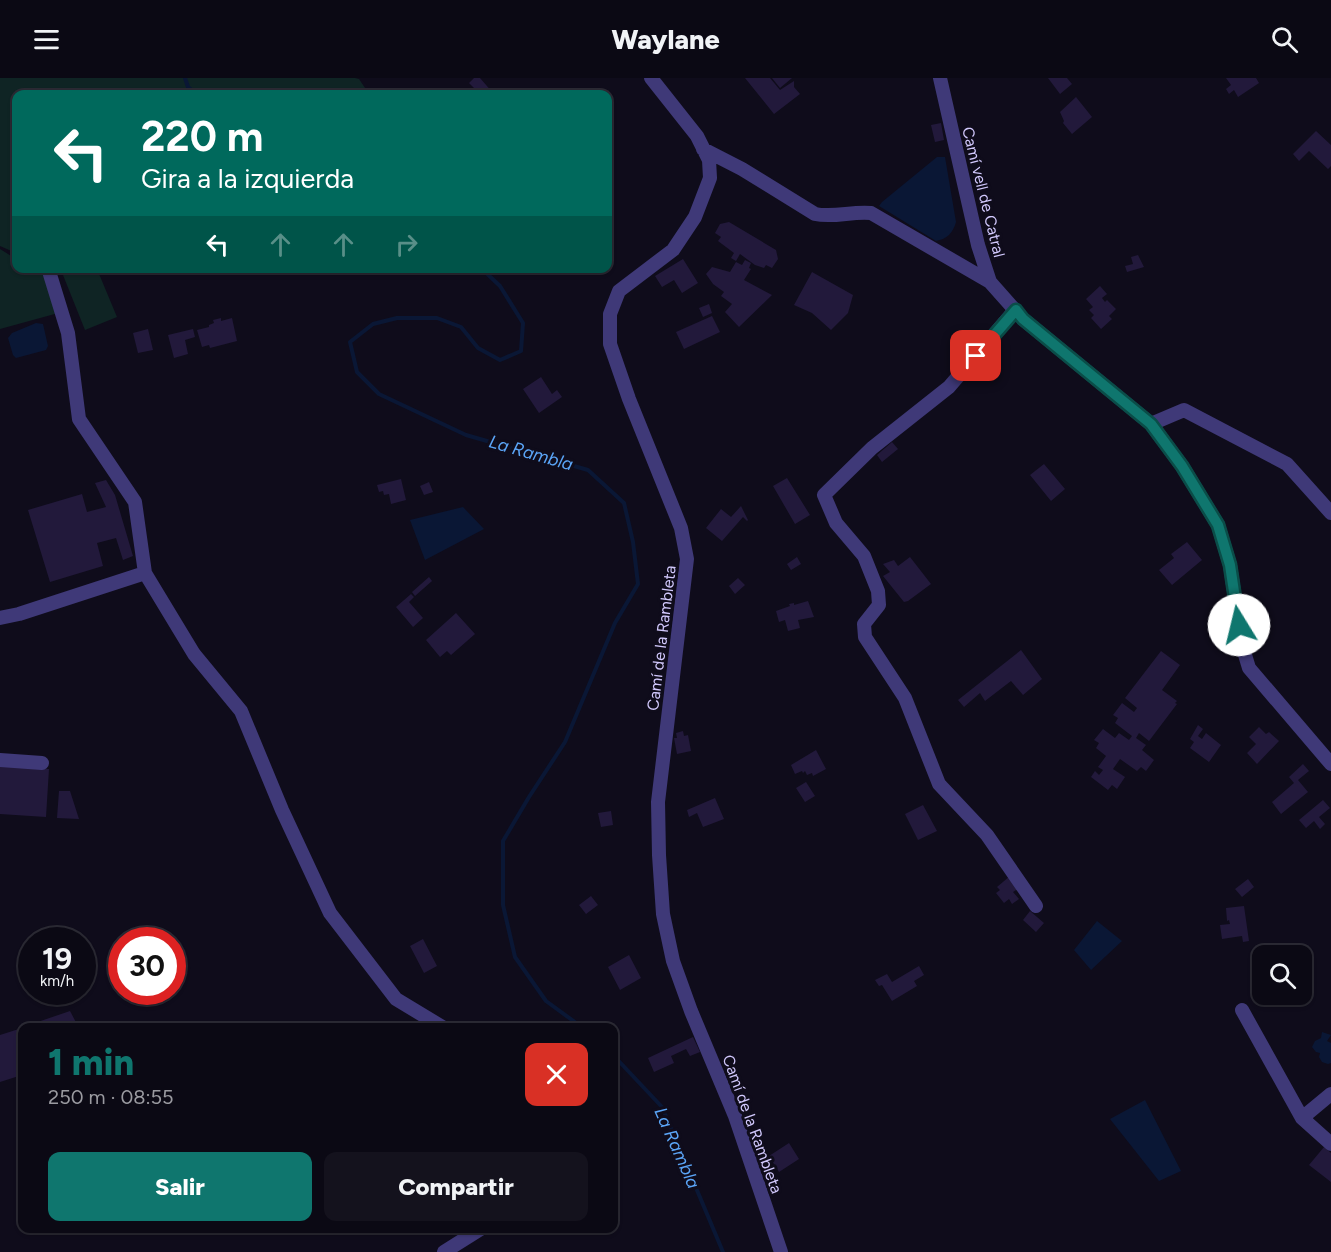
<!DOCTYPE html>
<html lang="es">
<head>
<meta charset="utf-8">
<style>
  :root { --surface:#0b0914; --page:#14121d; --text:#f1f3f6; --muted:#9a9aa0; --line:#2b2a34; --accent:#0f766e }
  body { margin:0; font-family:Figtree,sans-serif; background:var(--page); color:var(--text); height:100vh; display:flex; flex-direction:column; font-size:22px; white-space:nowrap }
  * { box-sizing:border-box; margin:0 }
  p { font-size:20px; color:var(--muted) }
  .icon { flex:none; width:33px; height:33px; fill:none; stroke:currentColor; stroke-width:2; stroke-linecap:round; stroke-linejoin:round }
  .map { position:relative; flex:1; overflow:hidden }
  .sheet { position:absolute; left:18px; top:945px; width:600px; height:210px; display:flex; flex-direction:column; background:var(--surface); border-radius:12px; box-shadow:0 2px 4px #0004,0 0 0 2px var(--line) }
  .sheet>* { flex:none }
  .banner { position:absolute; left:12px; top:12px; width:600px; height:183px; border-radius:12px; box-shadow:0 2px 4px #0004,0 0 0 2px var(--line); background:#00695c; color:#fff; overflow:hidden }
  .tools { position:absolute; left:1252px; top:867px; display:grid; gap:12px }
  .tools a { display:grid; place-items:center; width:60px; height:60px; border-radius:12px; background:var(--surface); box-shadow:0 2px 4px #0004,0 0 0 2px var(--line); font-size:30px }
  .speed { position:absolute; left:18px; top:849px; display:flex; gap:12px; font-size:30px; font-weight:700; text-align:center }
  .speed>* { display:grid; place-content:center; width:78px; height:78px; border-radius:50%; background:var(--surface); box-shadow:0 2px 4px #0004,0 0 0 2px var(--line); line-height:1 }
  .speed small { font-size:15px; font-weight:400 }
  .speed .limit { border:9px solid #d22; background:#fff; color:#111 }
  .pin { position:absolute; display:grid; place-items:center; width:51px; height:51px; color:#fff; margin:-26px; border-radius:12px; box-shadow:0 3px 9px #0006 }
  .me { position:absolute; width:66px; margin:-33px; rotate:351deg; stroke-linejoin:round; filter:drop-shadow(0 0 4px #0008) }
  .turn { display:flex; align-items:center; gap:21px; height:126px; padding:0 30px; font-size:27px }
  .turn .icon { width:78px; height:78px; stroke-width:2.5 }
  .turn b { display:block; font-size:42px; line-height:51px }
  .lanes { display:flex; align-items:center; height:57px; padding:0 30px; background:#0003; justify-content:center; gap:30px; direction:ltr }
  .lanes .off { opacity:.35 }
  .round { display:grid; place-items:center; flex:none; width:63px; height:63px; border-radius:12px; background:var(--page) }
  .head { display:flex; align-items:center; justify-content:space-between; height:102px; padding:0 30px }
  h1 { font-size:36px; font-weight:800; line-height:45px; color:var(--accent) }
  .cta { display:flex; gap:12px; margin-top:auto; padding:12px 30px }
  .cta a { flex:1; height:69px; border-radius:12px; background:var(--accent); color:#fff; font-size:24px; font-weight:800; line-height:69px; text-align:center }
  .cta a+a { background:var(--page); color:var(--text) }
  header { display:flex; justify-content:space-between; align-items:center; height:78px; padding:0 30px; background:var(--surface); font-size:27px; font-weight:800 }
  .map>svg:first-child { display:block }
</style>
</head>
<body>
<header><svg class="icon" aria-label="menu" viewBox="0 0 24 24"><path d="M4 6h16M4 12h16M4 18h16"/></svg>Waylane<svg class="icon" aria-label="search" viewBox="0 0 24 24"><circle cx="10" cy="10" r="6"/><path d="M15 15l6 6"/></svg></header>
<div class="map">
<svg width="1331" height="1174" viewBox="0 0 1331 1174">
  <rect width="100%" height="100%" fill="#0f0c1b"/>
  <path fill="#0f2424" d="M0,0H355L359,1L369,16H16V175L0,168Z
    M0,171L16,181V190L34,191L56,203L62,234L0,251Z
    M79,191H97L117,239L85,252L63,197Z"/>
  <path fill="#0a1735" d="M937,79H945L956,144C953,155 947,161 936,163L879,128L882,124Z
    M36,245L43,246L48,268L46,272L16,280L13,277L8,260L12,255Z
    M463,429L484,451L425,482L410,442Z
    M1097,843L1122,863L1091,892L1074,872Z
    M1322,954L1331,957L1327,963L1331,965V985L1328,986L1322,984L1319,979L1320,975L1316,974L1312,969L1315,963L1321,960Z
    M1145,1022L1181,1093L1159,1103L1110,1041Z"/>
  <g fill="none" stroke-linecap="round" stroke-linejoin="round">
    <path stroke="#0a1735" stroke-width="4" d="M185,0L188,9L196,16
      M481,190L500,208L523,245L521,273L500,282L478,270L461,249L437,240H397L373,246L350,264L357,294L379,316L466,357L588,392L624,425L633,464L638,506L615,545L565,664L529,719L503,763V827L515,879L546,923L583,950
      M614,978L662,1029L723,1174"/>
  </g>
  <path fill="#22193b" d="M474,0H480L493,15L466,16L475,11L469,5Z
    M745,0H770L780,12L794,3V9L800,16L774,36Z
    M772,0H792L780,10Z
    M1048,0H1067L1072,6L1060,16Z
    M1226,0H1256L1259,5L1238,19L1234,12L1229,16L1226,11L1231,7Z
    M1076,19L1092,39L1072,56L1063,45L1064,43L1060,34Z
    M941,45L944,62L935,64L931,47Z
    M1316,53L1331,67V88L1328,91L1309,73L1299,83L1293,76Z
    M729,144L776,172L778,181L772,190L766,187L764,190L755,187L740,176L736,183L731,180L734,175L718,163L721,159L715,155L720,146Z
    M1138,177L1144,189L1127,194L1125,188L1133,186L1131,179Z
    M683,181L698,205L682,215L674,202L662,209L655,198Z
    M745,182L751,185L749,190L751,191L744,202L772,217L739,249L725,234L732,226L721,218L724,214L713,206L706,196L712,189L730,194L736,184L742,187Z
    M812,194L853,217L848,235L831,252L812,235L794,227Z
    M1100,208L1107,216L1102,220L1105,224L1107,222L1116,231L1109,238L1112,241L1101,251L1091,240L1094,237L1089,232L1093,229L1086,221Z
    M709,226L712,235L703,239L699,230Z
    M712,238L720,254L684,271L676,254Z
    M221,240V243L232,240L237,263L210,270L209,267L202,269L197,252L209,249V247L214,245L213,242Z
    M148,251L153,272L138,275L133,255Z
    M193,251L195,259L185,262L188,276L174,280L168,257Z
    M541,299L552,316L557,312L562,319L539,335L523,311Z
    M892,364L898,371L882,384L877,377Z
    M1044,386L1065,411L1051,423L1030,397Z
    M787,400L810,437L795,446L773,408Z
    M401,401L406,422L391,426L389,416L384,417L383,413L379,414L377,407Z
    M106,402L115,417L133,478L123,482L116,460L97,465L103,488L50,504L28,432L82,416L87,434L106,429L95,405Z
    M429,404L433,414L424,417L420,408Z
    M741,428L748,442L747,443L743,439L722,463L706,450L721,431L731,439Z
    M1187,464L1202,482L1172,507L1159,492L1174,480L1171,476Z
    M797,479L801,486L791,492L787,486Z
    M910,479L931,506L908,523L904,524L883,498L890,494L883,486L894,482L898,488Z
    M429,499L432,503L415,518L412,514Z
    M738,500L745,507L735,516L729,508Z
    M411,516L414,519L409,524L423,540L413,549L396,529Z
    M808,523L814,539L798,542L800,550L788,553L785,542L779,544L776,533L790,528L789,526L794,525V527Z
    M456,535L475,556L451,577L447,573L440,579L426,562Z
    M1021,572L1042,601L1023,617L1011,603L985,623L980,615L964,629L958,622Z
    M1161,573L1180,587L1162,612L1177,623L1175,625L1177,626L1149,663L1139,655L1136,660L1146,667L1142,672L1154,682L1146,693L1141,689L1137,693L1120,681L1113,691L1125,699L1117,711L1112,707L1108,712L1091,699L1095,693L1099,697L1103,692L1098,689L1106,678L1096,670L1099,665L1094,662L1103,651L1115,660L1119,655L1129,662L1132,658L1115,645L1118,640L1113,637L1122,625L1134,634L1137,630L1125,620Z
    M1198,647L1203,651L1198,658L1202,661L1206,655L1221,667L1209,684L1190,670L1194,664L1190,661Z
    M1259,649L1266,656L1269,654L1279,663L1257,686L1247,675L1256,666L1249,659Z
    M683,653L684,658L688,657L691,673L677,676L674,660H677L676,655Z
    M816,672L826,691L813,698L812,695L807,697L805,693L803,695L802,693L795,696L791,687Z
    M1303,686L1309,693L1298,702L1308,714L1281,736L1272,724L1294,705L1289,699Z
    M0,688L49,691L46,739L0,736Z
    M806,704L815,718L805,724L796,710Z
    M59,713H70L79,741L57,740Z
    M715,720L724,741L703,749L697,735L689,739L687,732Z
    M1323,722L1330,730L1319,739L1325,746L1320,751L1314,743L1306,750L1299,742Z
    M923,727L937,753L918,762L905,736Z
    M611,733L613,747L601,749L598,735Z
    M1010,798L1019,810L1013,814L1019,821L1012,826L1009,821L1004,825L996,815L1000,812L997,809Z
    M1248,801L1254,809L1242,819L1235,811Z
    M591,818L598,827L586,836L579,827Z
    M1244,828L1249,863L1243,864L1242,858L1222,861L1220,847L1230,846L1229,842L1227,843L1226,830Z
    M1030,833L1044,845L1036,854L1023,842Z
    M423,861L437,888L424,895L410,868Z
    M629,877L641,900L620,912L608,889Z
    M919,888L924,897L914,903L917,908L892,923L882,907L879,908L875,902L887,896L892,904Z
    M70,933L79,950H23V949Z
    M22,950V997L0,1004V957Z
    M693,959L700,974L690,978L686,971L671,978L674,985L654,994L648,980Z
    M789,1065L799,1081L779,1094L769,1078Z
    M1324,1069L1331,1075V1104L1309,1087Z"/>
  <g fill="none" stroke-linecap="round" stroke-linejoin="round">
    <path stroke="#3f3978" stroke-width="14" d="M651,0L697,58L709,82L710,100L695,139L673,172L619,213L610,236V266L629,321L681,450L687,481L658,724L659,777L663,836L673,883L691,933L735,1038L781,1174
      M940,0L978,167L990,204L1023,241L1151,346L1182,388L1218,447L1230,487L1242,567L1249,590L1331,686
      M703,71L742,91L815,136C834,140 852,133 871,135L990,204
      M1015,232L949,309L872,370L824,417L836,445L864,478L878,513L879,527L864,546L865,559L905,620L939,706L987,757L1036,828
      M1151,346L1184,332L1287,386L1331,435
      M145,495L194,576L241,633L282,732L330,835L396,921L444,950
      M0,540L19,536L145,495L135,424L79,341L68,255L48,190
      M0,682L42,685
      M1242,932L1302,1040L1331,1066
      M1302,1040L1331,1016
      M444,1174L482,1150"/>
  </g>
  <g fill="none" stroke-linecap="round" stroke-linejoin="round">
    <g stroke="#0a4d48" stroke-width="15">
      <path id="route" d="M976,278L1016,232L1023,241L1151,346L1182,388L1218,447L1230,487L1239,547"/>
    </g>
    <use href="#route" stroke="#0f766e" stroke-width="10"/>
  </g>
  <g text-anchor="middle" stroke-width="6" stroke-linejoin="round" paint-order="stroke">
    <g font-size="16" fill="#d1c8fc" stroke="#0f0c1b">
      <text transform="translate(984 114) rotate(76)" y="6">Camí vell de Catral</text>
      <text transform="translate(661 560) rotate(-83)" y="6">Camí de la Rambleta</text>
      <text transform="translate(753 1046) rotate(70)" y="6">Camí de la Rambleta</text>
    </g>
    <g font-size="18" font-style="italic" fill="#5ba5f7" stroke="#0f0c1b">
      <text transform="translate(531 375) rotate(16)" y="6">La Rambla</text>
      <text transform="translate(677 1070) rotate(66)" y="6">La Rambla</text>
    </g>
  </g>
</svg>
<div class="tools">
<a><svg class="icon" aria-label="search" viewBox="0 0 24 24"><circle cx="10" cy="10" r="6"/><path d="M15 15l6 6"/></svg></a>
</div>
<div class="speed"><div>19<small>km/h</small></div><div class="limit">30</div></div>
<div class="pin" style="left:976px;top:278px;background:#d93025"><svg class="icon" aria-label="arrive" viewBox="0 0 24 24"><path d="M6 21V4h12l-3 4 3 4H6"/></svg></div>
<svg class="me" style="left:1239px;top:547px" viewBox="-20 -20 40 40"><circle r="19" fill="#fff"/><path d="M0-13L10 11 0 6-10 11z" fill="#0f766e"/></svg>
<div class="banner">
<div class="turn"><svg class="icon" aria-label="left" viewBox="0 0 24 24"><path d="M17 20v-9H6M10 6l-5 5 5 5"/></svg><div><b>220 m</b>Gira a la izquierda</div></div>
<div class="lanes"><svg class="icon" aria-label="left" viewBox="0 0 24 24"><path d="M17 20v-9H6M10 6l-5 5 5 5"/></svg><svg class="icon off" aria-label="ahead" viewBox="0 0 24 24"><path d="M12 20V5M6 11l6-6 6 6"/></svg><svg class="icon off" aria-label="ahead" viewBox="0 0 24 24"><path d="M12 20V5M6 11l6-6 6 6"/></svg><svg class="icon off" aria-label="right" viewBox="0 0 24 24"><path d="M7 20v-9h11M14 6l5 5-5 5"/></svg></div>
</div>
<section class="sheet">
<div class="head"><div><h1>1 min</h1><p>250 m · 08:55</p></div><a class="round" style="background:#d93025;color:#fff"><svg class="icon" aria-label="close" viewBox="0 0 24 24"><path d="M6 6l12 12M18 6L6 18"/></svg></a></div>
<div class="cta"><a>Salir</a><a>Compartir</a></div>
</section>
</div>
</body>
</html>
